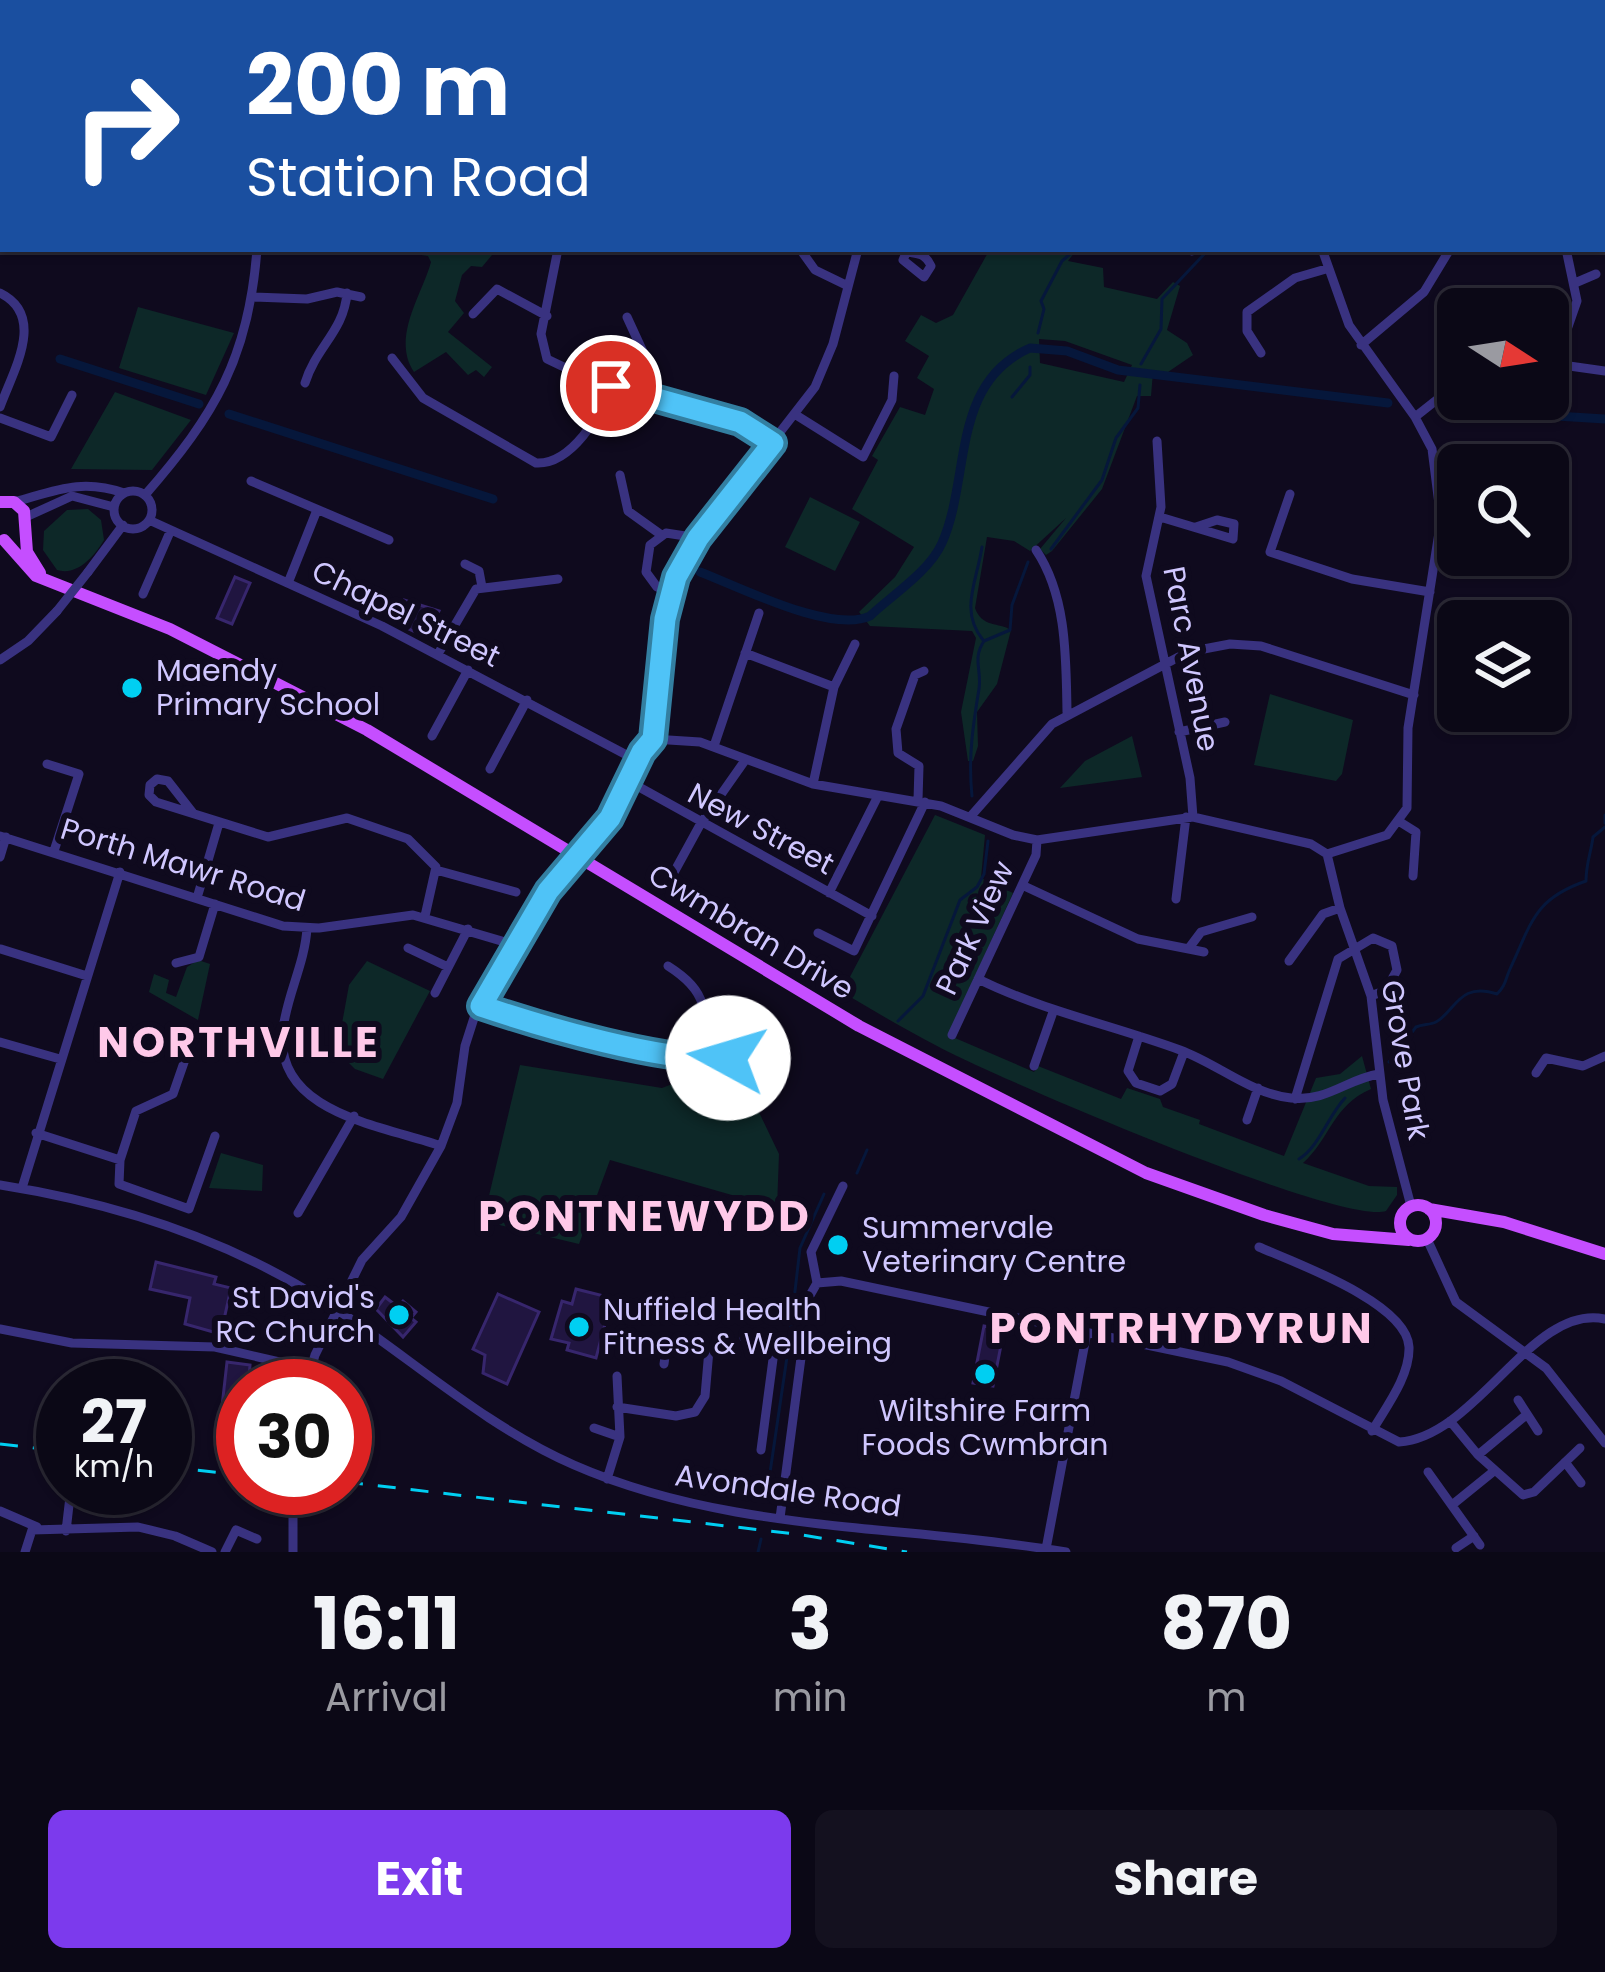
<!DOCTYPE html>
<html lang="en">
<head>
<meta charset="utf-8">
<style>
  :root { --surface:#0b0816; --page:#14111f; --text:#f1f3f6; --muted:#9a9aa1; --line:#2b2935; --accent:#7c3aed }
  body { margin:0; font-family:Poppins,sans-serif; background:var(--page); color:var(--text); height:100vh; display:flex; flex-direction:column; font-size:45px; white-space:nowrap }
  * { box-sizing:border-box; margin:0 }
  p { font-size:39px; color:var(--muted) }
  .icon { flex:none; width:66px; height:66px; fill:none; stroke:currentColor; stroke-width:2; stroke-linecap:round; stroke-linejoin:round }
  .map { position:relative; height:1552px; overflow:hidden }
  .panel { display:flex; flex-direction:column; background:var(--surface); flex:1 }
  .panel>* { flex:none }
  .hud { position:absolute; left:0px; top:0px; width:1605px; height:252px; box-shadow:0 3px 9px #0004,0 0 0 3px var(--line); background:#1a4fa0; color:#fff; overflow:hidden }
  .needle { width:78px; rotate:102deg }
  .tools { position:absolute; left:1437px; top:288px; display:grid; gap:24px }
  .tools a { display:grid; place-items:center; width:132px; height:132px; border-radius:18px; background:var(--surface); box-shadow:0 3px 9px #0004,0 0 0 3px var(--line); font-size:60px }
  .speed { position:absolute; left:36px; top:1359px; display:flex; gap:24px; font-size:60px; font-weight:700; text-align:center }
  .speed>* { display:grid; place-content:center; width:156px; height:156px; border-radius:50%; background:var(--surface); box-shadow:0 3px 9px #0004,0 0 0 3px var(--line); line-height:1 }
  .speed small { font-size:30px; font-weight:400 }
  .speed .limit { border:18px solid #d22; background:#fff; color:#111 }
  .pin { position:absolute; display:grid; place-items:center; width:102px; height:102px; color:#fff; margin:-51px; border:6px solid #fff; border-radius:50%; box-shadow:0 3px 12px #0007 }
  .me { position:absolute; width:132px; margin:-66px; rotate:276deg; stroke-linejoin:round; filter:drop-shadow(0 0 9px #0008) }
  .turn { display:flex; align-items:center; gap:42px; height:252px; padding:0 48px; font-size:54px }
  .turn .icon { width:156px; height:156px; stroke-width:2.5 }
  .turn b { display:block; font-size:84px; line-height:102px }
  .eta { display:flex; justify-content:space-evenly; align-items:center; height:204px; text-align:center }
  .eta b { font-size:72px; font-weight:700; line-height:84px }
  .primary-button { display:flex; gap:24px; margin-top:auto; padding:24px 48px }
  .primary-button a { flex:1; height:138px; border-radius:18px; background:var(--accent); color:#fff; font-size:48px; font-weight:700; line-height:138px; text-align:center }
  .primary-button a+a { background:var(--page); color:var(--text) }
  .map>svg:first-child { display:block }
</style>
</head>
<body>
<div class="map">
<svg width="1605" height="1552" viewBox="0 0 1605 1552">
  <rect width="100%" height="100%" fill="#0f0a1e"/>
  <path fill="#0d2828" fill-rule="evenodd" d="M380,249H497L482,267L471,266L462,275L455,301L464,313L448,332L492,367L484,377L476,370L468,375L446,352L414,372C391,338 422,295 431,262L428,256Z
    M990,249H1077L1068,261L1103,268L1104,287L1157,299L1173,282L1180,286L1167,330L1187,343L1193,355L1168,372H1153L1151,396H1137L1102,489L1052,551L1046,555L1040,549L1066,518L1030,551L1014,541L987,537L975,608C982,628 999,622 1011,630L997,684L977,712L978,746L973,761H968L961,712L976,638L972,631L870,626L859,612L895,577L914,547L852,509L878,460L872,456L900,407L925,415L934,389L917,378L929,356L905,341L921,315L936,323L953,315ZM1039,339L1065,341L1132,365L1124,382L1040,363Z
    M138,307L234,333L206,395L119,368Z
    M115,392L191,420L152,470L71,469Z
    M810,497L860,522L835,571L785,547Z
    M88,509L101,520L104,540C94,557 77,576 57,570L43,550L44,531L67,510Z
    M1270,694L1353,720L1342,774L1336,781L1254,765Z
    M1132,736L1142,777L1060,788L1085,761Z
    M935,815L985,835L981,878L1013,893L948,1035L1034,1072L1038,1066L1121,1099L1127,1088L1160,1099L1163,1107L1200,1120L1199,1124L1284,1156L1316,1078L1340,1074L1362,1056L1371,1089C1333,1105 1330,1139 1303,1163L1369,1186L1397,1187V1195L1386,1211C1341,1226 997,1078 939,1047C906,1030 874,1011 842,992Z
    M198,960L210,964L198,1020L149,992L154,974L169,980L166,993L176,997L187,967Z
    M367,961L430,991L383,1079L355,1069L337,1051L349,985Z
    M734,1060L779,1154L777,1208L610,1160L579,1244L483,1221L520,1065L662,1088Z
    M221,1153L263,1165L262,1191L209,1188Z"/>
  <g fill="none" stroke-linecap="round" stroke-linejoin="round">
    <path stroke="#06173b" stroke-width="3" d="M1429,0L1452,3
      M1457,3L1461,0
      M1602,35L1605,32
      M1602,94L1605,96
      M1038,333L1044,309L1041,301L1062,261L1076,249
      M1141,364L1161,329L1162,299L1209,249
      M1012,397L1030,375V367
      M982,547C977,581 959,611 983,640
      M1051,549L1102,480L1116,438L1138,408L1140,385
      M972,796C968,758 973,725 979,689C982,670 972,659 984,641L1010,630L1012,605L1028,562
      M1605,815V823
      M898,1021L923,996L960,900L977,887L984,874L988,841
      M1389,1062L1416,1027C1423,1024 1430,1025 1436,1022C1455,1012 1459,981 1497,994C1506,985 1505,980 1510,969C1532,922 1534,899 1586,881C1586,863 1591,853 1593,837L1605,827
      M1299,1159C1319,1147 1328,1116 1345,1098
      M857,1173L867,1150
      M790,1334L800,1248L824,1194
      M767,1493L787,1357
      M758,1552L761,1539"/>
    <path stroke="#06173b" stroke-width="9" d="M60,359L199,404
      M1460,410L1605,419
      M229,414L493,499
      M700,572C740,587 831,634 870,616C892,595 929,572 942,543C971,478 950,383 1030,348L1067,351L1118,370L1388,403"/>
  </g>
  <path fill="#201540" stroke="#37266d" stroke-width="3" d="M235,577L250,583L232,624L217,618Z
    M404,600L439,611L426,637L394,622Z
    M156,1262L216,1277L214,1284L231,1288L223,1324L233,1327L231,1337L185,1324L190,1298L150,1289Z
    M576,1289L612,1298L596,1358L567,1350L569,1343L551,1339L562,1301L572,1304Z
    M498,1294L539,1312L507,1384L483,1373L485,1355L473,1349Z
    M385,1297L398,1307L403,1301L416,1312L411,1318L416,1322L403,1337L376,1309Z
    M984,1326L1004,1330L993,1386L973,1383Z
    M227,1362L250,1365L249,1378L274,1382L243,1386L242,1444L218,1442Z"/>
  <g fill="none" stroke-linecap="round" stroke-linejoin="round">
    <path stroke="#393280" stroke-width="9" d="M104,0L106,3
      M497,0L498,3
      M933,0L936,3
      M1106,0L1107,3
      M1344,0V3
      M430,3L433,0
      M1215,3L1223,0
      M0,30L3,31
      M0,65L3,66
      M0,156H3
      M1602,210L1605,208
      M558,249L541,334L547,359L593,381L740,422L773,443
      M800,249L815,270L846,285
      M901,249C910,256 923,248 931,266L924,277L903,260L906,253
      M1191,249L1192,251
      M1322,249L1349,325L1415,417L1432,449L1441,520L1408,728L1407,808L1387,835L1327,854
      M1575,283L1596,274
      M0,293C47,316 13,371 0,407
      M253,297L307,299L337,292L361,297
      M473,314L497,289L547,316
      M627,317L644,354L637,394
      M1361,345L1424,292L1450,249
      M1261,353L1247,331V312L1295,278L1326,269
      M392,358L423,398L536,463C571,465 601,415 611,386
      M1548,363L1605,371
      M1555,364L1577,301L1566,249
      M305,383C316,347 344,331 347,293
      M796,415L863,457L892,400L894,376
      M1415,417L1458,383
      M0,418L51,437L72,395
      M1157,441L1161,507L1146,576L1190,778L1193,817
      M620,475L628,511L660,534
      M251,481L389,540
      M114 510a19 19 0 1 1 38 0a19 19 0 1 1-38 0Z
      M1290,494L1270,552L1352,579L1430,592
      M145,495C215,415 249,357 257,249
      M14,502C55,491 81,478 124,493
      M26,517L72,496L114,507
      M1160,517L1233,539L1234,524L1217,520L1196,527
      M149,520L382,626L638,761
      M1036,550C1067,596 1066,658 1067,712
      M465,564L479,571L482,587
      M88,572L123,525
      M288,583L317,510
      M670,593L657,587L646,572L650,545L666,533L698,538
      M143,594L170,532
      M745,653L834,687
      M438,654L476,589L558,579
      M0,660L28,641L57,611
      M1179,732L1225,722
      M432,736L468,670
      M653,739L700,742L813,784L941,806L1013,835L1037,840L1193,817L1311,844L1327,854
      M714,746L759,613
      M47,764L79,774L54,851
      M490,769L527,700
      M630,782L872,916
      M813,784L834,687L855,644
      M918,800L919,766L898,753L896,729L915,675L924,671
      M193,813L168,781L157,779L150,785L149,795L156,802L268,837L347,818L408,839L436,867L425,916
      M971,816L1052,724L1188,652L1230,644L1261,646L1414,695
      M1400,822L1416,832L1413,876
      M0,836L283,926L319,928L413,915L515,945
      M591,841L610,818L642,752L653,739L665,619L676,577L698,538L815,387L833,344L858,249
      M1327,854L1340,908L1371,996L1383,1100L1411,1206
      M0,857L6,837
      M436,870L516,892
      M1022,885L1138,939L1204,952
      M829,893L878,796
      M197,898L219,823
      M1176,899L1186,817
      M733,919L675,887L672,876L701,823L746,759
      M307,928C305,963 287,995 283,1029C272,1113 384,1126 441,1146
      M818,933L854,951L925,802
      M408,948L448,967
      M1189,948L1201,932L1252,917
      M1,949L87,976
      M1289,961L1323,914L1340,908
      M176,963L199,957L215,904
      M668,966C709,992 708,1012 700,1058
      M978,979C1043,1011 1112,1025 1180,1050C1218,1064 1251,1094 1291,1098C1327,1102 1347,1079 1379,1074
      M435,993L468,929
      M481,1006C541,1026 667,1064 728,1058
      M952,1035L1036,855L1037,840
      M1139,1036L1128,1071L1136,1083L1160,1091L1172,1084L1184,1052
      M0,1042L60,1059
      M1034,1066L1053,1012
      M1536,1073L1546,1058L1583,1066L1605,1056
      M1295,1099L1338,959L1373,938L1392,946L1397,970L1386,990L1371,996
      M1247,1120L1258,1088
      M36,1133L120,1160L136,1111L173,1094L189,1048
      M120,1160L119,1184L189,1209L215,1136
      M0,1185C120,1204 238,1242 339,1311C418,1364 486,1426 574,1465C729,1533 901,1524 1066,1552
      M22,1188L120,872
      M298,1213L354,1116
      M1427,1239L1456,1302L1546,1368L1605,1443
      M1259,1247C1296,1263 1407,1303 1409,1347C1410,1376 1386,1407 1372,1431
      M817,1283L841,1281L1228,1362L1281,1381L1399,1442C1477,1437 1532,1303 1605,1319
      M0,1329L72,1343L215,1347L310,1369
      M744,1338L802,1349
      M306,1386L315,1355L362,1260L401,1217L441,1146L457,1103L465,1046L474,1018L528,922L571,863
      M1518,1400L1538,1431
      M617,1407L676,1416L695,1412L705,1396L709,1350L667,1342L664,1364
      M1450,1421L1478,1455L1523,1495L1534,1492L1580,1448
      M594,1428L620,1437
      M761,1450L775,1344
      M1478,1455L1525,1416
      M1565,1462L1581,1483
      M1428,1472L1480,1545
      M607,1479L620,1437L617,1376
      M1452,1505L1494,1471
      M0,1511L37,1527
      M780,1518L809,1297L817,1283L811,1252L843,1186
      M66,1531L71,1488
      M1456,1548L1474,1536
      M1046,1549L1087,1332
      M25,1552L32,1530L138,1527L175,1536L212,1552
      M225,1552L236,1530L257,1539
      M293,1552V1488"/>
    <path stroke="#c54eff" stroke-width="12" d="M0,502H14L24,511L27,552L40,573
      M4,540L36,576L170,629L367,730L859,1026L1146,1173L1264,1215L1333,1234L1409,1240
      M1400 1223a18 18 0 1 1 36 0a18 18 0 1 1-36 0Z
      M1429,1209L1504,1222L1605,1254"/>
    <path stroke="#00cff2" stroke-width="3" stroke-dasharray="18 15" stroke-linecap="butt" d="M0,1444L63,1451
      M165,1467L243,1475
      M345,1482L796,1534L907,1552"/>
    <path stroke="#393280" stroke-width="9" d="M57,611L88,572
      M571,863L591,841"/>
  </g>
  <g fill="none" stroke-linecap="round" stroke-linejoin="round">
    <g stroke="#337fa1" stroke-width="30">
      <path id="route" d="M611,386L740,422L773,443L698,538L676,577L665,619L653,739L642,752L610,818L548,891L481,1006C540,1026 668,1064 728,1058"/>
    </g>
    <use href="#route" stroke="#4fc3f7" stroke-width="21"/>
  </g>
  <g fill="#00cff2" stroke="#0f0a1e" stroke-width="4.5">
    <circle cx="132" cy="688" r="12"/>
    <circle cx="838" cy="1245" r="12"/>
    <circle cx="399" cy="1315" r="12"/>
    <circle cx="579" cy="1327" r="12"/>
    <circle cx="985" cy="1374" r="12"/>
  </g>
  <g text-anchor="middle" stroke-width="12" stroke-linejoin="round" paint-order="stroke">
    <g font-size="30" fill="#d0c7ff" stroke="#0f0a1e">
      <text transform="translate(406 614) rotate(26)" y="10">Chapel Street</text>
      <text transform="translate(1191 659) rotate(79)" y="10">Parc Avenue</text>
      <text transform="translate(761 829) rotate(28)" y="10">New Street</text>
      <text transform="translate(183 865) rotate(17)" y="10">Porth Mawr Road</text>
      <text transform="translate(975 928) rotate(-65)" y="10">Park View</text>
      <text transform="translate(751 932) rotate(31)" y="10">Cwmbran Drive</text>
      <text transform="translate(1405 1060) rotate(80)" y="10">Grove Park</text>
      <text transform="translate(788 1491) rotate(8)" y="10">Avondale Road</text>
    </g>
    <g font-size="30" fill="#d0c7ff" stroke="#0f0a1e" text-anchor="start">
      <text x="156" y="681">Maendy<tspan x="156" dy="34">Primary School</tspan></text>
      <text x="862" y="1238">Summervale<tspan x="862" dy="34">Veterinary Centre</tspan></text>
      <text x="375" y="1308" text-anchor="end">St David's<tspan x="375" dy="34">RC Church</tspan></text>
      <text x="603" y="1320">Nuffield Health<tspan x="603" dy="34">Fitness &amp; Wellbeing</tspan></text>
      <text x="985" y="1421" text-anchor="middle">Wiltshire Farm<tspan x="985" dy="34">Foods Cwmbran</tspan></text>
    </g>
    <g font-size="42" font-weight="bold" letter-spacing="3" fill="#ffc9e9" stroke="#0f0a1e">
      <text x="239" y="1057">NORTHVILLE</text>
      <text x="645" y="1231">PONTNEWYDD</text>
      <text x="1182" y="1343">PONTRHYDYRUN</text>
    </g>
  </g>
</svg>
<div class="tools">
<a><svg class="needle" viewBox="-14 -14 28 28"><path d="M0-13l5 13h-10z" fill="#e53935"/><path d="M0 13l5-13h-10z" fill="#9a9aa1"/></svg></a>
<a><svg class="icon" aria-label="search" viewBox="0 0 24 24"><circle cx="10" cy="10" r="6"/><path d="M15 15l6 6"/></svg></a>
<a><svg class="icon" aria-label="layers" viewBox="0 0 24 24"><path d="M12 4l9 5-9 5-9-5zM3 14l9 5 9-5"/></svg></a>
</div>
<div class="speed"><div>27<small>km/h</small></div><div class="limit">30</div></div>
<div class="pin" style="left:611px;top:386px;background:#d93025"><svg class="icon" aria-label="arrive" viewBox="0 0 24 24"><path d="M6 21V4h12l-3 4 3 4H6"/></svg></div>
<svg class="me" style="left:728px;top:1058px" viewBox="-20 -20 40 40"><circle r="19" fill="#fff"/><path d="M0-13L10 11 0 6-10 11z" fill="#4fc3f7"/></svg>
<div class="hud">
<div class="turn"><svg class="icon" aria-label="right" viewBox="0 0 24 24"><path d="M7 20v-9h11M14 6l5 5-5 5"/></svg><div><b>200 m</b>Station Road</div></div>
</div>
</div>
<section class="panel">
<div class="eta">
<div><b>16:11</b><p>Arrival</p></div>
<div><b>3</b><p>min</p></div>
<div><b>870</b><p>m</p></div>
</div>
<div class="primary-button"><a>Exit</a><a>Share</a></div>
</section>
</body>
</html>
